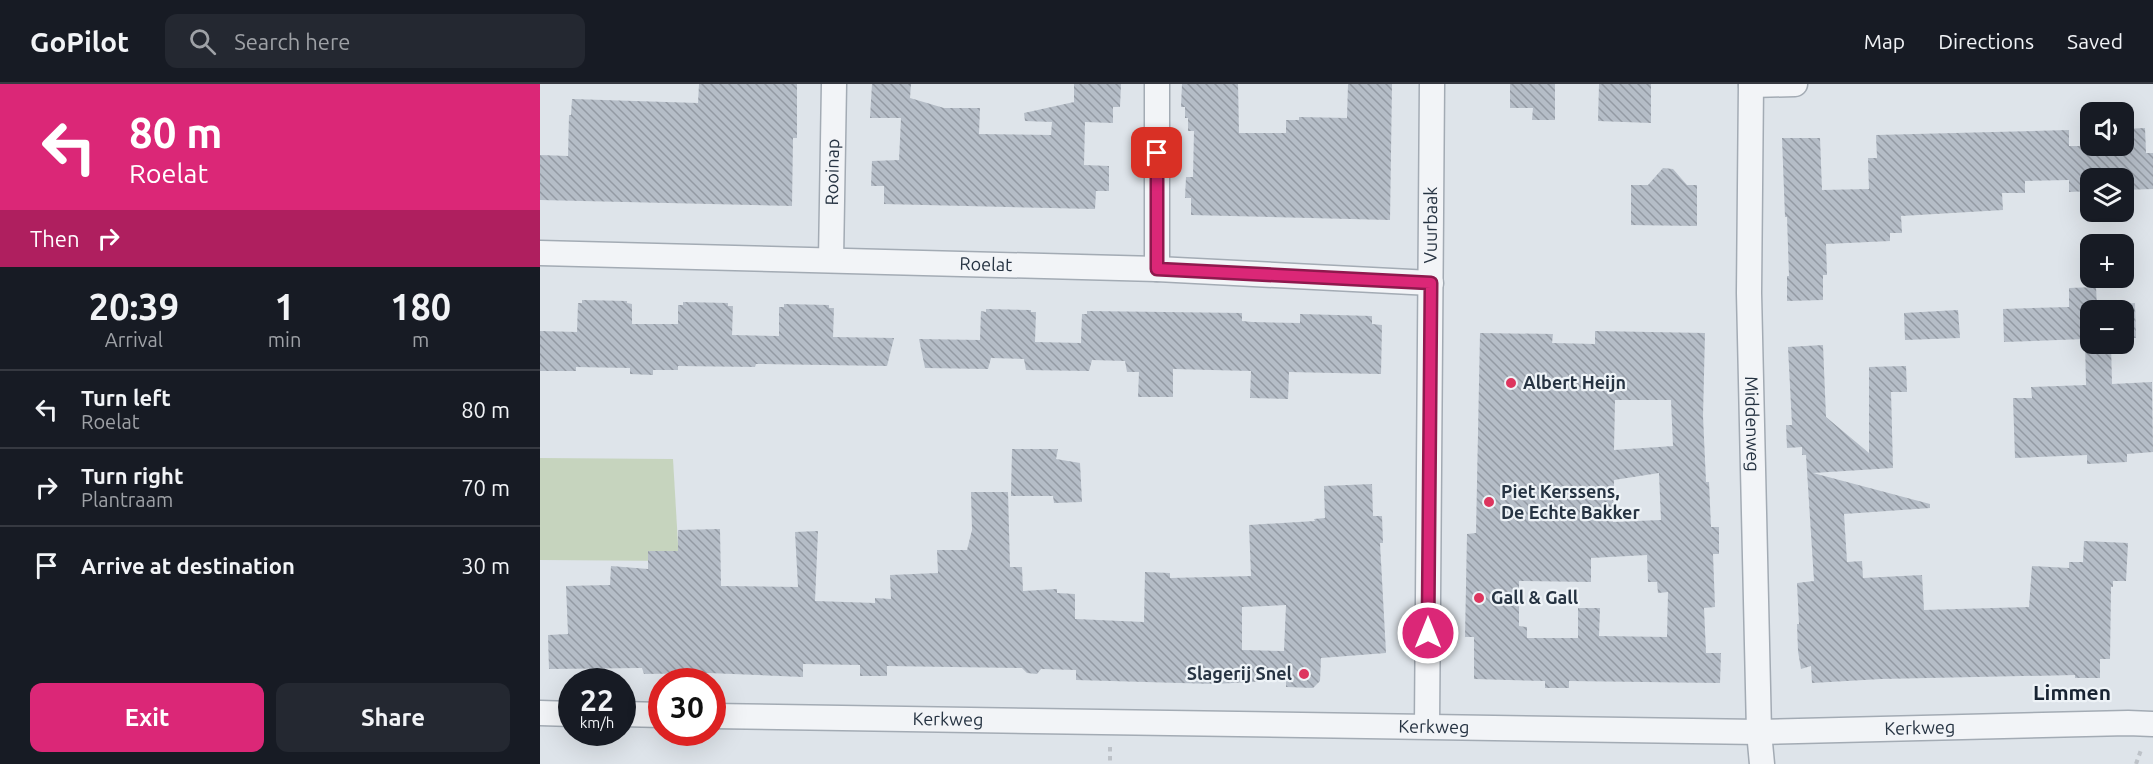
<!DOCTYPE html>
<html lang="en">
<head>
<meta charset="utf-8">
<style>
  :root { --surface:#171b24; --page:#242831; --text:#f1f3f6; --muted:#9ea1a6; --line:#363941; --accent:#db2777 }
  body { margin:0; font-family:Ubuntu,sans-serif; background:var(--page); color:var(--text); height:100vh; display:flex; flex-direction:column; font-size:22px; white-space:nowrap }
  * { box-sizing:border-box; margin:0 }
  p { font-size:20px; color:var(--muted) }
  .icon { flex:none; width:33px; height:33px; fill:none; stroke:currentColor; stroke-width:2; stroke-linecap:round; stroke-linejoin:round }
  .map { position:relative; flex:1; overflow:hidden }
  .sheet { display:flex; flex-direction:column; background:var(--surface); width:540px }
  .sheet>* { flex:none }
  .guide { background:#db2777; color:#fff; overflow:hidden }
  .buttons { position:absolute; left:1540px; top:18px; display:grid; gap:12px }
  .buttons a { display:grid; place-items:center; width:54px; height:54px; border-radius:12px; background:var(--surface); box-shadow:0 6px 24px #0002; font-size:30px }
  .speed { position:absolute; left:18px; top:584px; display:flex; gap:12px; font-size:30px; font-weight:700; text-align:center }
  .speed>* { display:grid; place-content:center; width:78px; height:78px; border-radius:50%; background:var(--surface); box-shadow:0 6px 24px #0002; line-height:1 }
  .speed small { font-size:15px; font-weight:400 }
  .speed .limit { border:9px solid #d22; background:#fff; color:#111 }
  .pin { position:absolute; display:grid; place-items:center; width:51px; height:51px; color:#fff; margin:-26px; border-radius:12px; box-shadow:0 3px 9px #0006 }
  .me { position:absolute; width:66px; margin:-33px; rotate:0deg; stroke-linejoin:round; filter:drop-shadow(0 0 4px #0008) }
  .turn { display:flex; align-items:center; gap:21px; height:126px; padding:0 30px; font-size:27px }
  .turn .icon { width:78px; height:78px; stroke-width:2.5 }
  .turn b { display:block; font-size:42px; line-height:51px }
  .then { display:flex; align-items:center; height:57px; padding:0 30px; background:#0003; gap:12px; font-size:22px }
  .eta { display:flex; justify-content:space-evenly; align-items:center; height:102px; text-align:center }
  .eta b { font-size:36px; font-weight:600; line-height:42px }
  .cta { display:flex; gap:12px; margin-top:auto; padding:12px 30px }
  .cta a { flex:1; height:69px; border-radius:12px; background:var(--accent); color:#fff; font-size:24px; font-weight:600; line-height:69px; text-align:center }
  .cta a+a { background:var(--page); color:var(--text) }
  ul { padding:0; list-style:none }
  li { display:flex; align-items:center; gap:18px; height:78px; padding:0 30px; border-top:2px solid var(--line) }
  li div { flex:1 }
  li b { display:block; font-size:22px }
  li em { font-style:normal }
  header { display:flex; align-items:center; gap:36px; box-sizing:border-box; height:84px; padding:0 30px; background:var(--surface); border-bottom:2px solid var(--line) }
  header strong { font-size:28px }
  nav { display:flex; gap:33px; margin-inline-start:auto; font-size:21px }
  .search { width:420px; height:54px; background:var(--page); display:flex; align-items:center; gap:15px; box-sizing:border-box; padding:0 21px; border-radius:12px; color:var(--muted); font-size:22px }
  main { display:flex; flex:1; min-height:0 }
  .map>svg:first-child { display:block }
</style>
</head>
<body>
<header>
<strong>GoPilot</strong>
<div class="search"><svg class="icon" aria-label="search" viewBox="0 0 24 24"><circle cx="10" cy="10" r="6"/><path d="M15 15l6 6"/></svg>Search here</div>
<nav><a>Map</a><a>Directions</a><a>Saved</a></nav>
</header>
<main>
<section class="sheet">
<div class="guide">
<div class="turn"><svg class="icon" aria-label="left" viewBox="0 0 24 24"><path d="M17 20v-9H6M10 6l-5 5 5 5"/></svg><div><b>80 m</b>Roelat</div></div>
<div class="then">Then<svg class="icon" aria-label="right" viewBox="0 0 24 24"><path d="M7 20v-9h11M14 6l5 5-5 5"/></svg></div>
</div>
<div class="eta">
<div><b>20:39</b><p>Arrival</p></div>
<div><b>1</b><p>min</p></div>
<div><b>180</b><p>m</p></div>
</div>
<ul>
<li><svg class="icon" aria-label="left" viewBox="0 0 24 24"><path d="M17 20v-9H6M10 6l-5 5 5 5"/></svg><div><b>Turn left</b><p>Roelat</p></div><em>80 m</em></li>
<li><svg class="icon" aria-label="right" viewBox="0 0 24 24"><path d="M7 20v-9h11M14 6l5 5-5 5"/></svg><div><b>Turn right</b><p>Plantraam</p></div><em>70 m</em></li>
<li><svg class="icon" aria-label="arrive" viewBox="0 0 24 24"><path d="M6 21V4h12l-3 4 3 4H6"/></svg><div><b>Arrive at destination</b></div><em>30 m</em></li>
</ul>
<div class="cta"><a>Exit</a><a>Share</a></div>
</section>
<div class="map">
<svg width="1613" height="680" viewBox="0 0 1613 680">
  <defs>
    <pattern id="building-back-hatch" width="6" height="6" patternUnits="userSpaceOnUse" patternTransform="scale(1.5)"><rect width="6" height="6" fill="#b5bdc7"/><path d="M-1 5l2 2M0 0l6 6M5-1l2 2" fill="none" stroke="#939aa3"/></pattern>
  </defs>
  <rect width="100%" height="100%" fill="#dee4ea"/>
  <path fill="#c6d4be" d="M0,374L133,375L139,477L0,476Z"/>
  <path fill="url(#building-back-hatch)" fill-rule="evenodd" d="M159,0H257V54H253L252,122L0,116V71L28,72L29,31H31L32,15L158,19Z
    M332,0H371L370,14L404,24H440L439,50L511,51L512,38L485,37L484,29L534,18V0H581L580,23H573V39L545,38L544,81L569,82V107H556L555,125L344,120V102H331L332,77L359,76L361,34H330Z
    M642,0H698L699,49H746V36H759V33L807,34L808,0H852L850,136L651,131V114H645L646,93H653L654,47H648V34H645V23H641Z
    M970,0H1015V36H992L993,24H970Z
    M1059,0H1111V39L1058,37Z
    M1605,44L1606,69H1613V105L1584,106V94H1551V107L1529,108V96L1485,97V109H1462L1463,126L1361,132L1362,149H1350V157L1286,160L1287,191H1283V216L1247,217V192H1249L1247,133H1245L1242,54H1280L1282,106L1329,105L1328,74H1337L1336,51L1529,46V62H1584V45Z
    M1123,84L1133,85L1147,101H1157V142L1091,141V101H1108Z
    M1556,203L1557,222L1595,219L1596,254H1584V226H1551V260H1571L1572,300L1612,298L1613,368L1587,370V378L1547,380V371L1475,374L1473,314H1492L1491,303L1546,301L1545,255L1464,258L1463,225L1529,223V204Z
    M42,216L87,217V219L92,220V240H138V221H143V218L188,219V222H193L192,251L239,252V223H244V220L289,221V224H294L293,253L354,254L347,282L216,280L215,283L138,282V286H113V291L90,290V284L36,283V287H0V247L37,248L38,219H42Z
    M446,225L491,226V228H496L495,258L541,259L542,230H547V227L702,229V237L712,238L760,239V230L832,232V240L842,241L841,290L749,288L748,315L710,314L711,287L633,285V313H598L599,288H587L585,277L552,276L549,287L486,286L484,275L451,274L448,285L385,284L379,255L440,256L441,227L446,228Z
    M1418,226L1420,254L1365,256L1364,229Z
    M1055,247L1165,249L1163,332L1166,398H1169L1171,443H1179V470H1173L1175,523L1164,524L1166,569H1181L1180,599L1029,597V604H1005V597L934,595V553H925L927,450L936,449L940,249L1013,250L1012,259L1055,260ZM1075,316H1131L1133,362L1074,366ZM1119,389L1121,436L1073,438L1074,396ZM1107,471L1108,498H1117L1118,509L1128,508L1127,553L1059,552L1060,524H1038V554H987V543L979,542V497L1051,498V474Z
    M1283,261L1286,333L1329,369V283L1366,282L1367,308H1351L1353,384L1273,389L1390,420V424L1304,430L1307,478L1322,477L1323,494L1382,491L1384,526L1489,523L1492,482L1529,484V478H1543L1544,457L1588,459L1586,497H1573V503H1571L1570,575H1560V594H1535V591L1341,595L1272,599L1271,582L1261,585L1258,567L1257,540H1259L1257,499L1274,497L1266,371H1262V363L1247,364L1246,341H1252L1248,263Z
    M472,365H518L516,375L540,379L542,418L514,419L513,412H471Z
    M832,400L833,432H842L843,459H840L846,569L781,574L780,597L773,604L746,603V596L675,600L536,596V586L501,585L497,590L487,589L482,584L347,582V592H320V581L263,580V593L168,589L104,590L102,584L9,585L8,551L28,550L26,502L70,501L71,482L108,485V467H138V446L180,445L181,502L258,503L255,448L278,447L275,517L335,519V514L351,515L350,491L398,489L397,466H427L432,446L431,408H468L470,483H482L483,507L517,505V509L535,510V535L604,538L605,488L630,489V494L711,492L709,441L775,437L774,435L785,434L784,402ZM746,521L744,567L702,566V523Z"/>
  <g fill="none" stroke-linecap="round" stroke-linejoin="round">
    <g stroke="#a3abb4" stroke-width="27">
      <g id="street">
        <path d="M617,0V185"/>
        <path id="s1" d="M1211,0L1209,209L1219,648L1222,680"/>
        <path d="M1211,1L1255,0"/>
        <path id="s2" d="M0,169L617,185L891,199"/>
        <path id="s3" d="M291,176L294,0"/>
        <path d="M0,629L32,630"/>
        <path d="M82,630L122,631"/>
        <path id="s4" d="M172,632L1219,648L1588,639L1613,640"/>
        <path id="s5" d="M887,642L892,0"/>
      </g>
    </g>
    <path stroke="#bdc2c8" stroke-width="4" stroke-dasharray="4.5 4.5" stroke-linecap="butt" d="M570,663V680
      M1596,680L1601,666"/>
    <use href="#street" stroke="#f2f4f7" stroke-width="24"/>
  </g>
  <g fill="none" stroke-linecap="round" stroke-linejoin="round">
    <g stroke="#8e194d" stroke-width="15">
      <path id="route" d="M617,69V185L891,199L888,549"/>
    </g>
    <use href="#route" stroke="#db2777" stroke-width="10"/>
  </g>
  <g fill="#dd355e" stroke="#eef3f7" stroke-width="2">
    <circle cx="971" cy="299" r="6"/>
    <circle cx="949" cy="418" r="6"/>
    <circle cx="939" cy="514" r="6"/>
    <circle cx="764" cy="590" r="6"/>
  </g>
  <g text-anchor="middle" stroke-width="4.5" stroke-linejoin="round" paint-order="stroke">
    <g font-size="18" fill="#263342" stroke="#eef3f7">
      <text dy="6" stroke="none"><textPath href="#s3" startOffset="88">Rooinap</textPath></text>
      <text dy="6" stroke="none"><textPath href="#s5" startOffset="501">Vuurbaak</textPath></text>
      <text dy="6" stroke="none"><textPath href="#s2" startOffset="446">Roelat</textPath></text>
      <text dy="6" stroke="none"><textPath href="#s1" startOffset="340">Middenweg</textPath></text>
      <text dy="6" stroke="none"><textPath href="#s4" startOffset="236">Kerkweg</textPath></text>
      <text dy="6" stroke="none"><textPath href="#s4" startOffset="722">Kerkweg</textPath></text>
      <text dy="6" stroke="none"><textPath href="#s4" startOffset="1208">Kerkweg</textPath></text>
    </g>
    <g font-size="18" font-weight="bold" fill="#263342" stroke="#eef3f7" text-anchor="start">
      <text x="983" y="305">Albert Heijn</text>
      <text x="961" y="414">Piet Kerssens,<tspan x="961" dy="21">De Echte Bakker</tspan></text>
      <text x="951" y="520">Gall &amp; Gall</text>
      <text x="752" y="596" text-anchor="end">Slagerij Snel</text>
    </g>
    <g font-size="21" font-weight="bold" fill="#182433" stroke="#eef3f7">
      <text x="1532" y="616">Limmen</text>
    </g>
  </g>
</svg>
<div class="buttons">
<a><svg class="icon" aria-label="sound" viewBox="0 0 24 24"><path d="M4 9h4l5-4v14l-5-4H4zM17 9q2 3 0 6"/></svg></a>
<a><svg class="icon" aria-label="layers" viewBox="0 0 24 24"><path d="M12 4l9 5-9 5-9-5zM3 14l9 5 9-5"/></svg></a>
<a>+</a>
<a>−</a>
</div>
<div class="speed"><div>22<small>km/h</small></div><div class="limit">30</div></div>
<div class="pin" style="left:617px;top:69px;background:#d93025"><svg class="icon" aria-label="arrive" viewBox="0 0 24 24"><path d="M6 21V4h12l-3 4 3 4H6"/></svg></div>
<svg class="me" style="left:888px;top:549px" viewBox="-20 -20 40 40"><circle r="17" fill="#db2777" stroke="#fff" stroke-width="3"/><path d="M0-11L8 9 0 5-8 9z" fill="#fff"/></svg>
</div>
</main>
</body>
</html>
